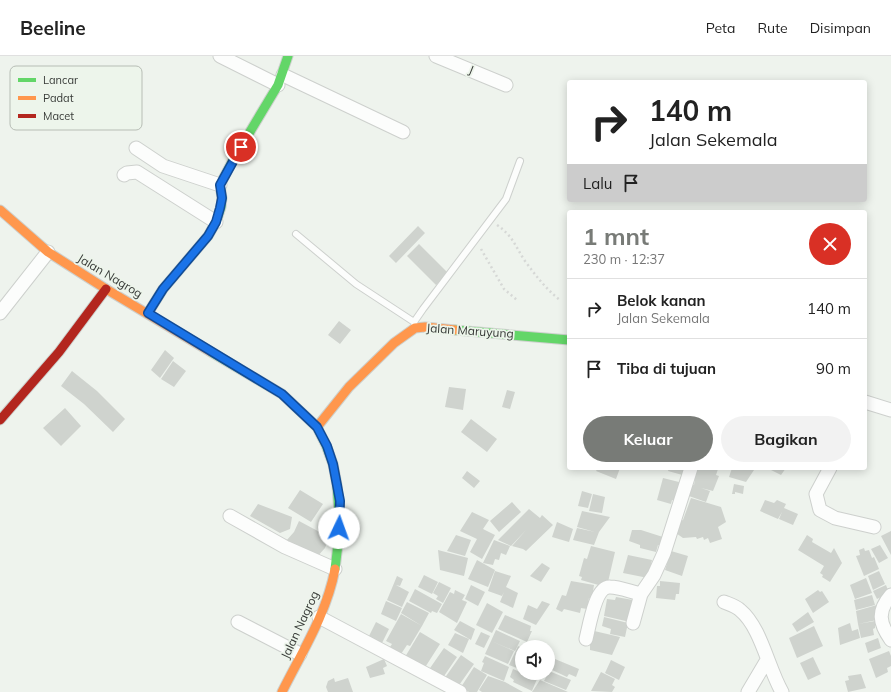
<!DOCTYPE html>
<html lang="id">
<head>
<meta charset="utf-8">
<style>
  :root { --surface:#fff; --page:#f2f2f2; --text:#222; --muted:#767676; --line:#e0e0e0; --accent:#787b77 }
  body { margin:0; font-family:Mulish,sans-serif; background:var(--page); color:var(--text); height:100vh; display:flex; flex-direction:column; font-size:15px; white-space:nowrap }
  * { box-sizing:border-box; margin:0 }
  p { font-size:13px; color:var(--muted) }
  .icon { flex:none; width:22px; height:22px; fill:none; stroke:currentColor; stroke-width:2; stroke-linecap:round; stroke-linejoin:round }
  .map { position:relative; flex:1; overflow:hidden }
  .drawer { position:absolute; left:567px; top:154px; width:300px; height:260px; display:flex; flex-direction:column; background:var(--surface); border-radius:4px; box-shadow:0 2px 10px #0003 }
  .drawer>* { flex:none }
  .hud { position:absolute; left:567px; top:24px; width:300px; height:122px; border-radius:4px; box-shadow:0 2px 10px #0003; background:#fff; color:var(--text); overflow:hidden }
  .tools { position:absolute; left:515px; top:584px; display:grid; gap:8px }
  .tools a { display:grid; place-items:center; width:40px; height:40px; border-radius:50%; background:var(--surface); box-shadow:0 2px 10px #0003; font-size:20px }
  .pin { position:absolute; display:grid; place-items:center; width:34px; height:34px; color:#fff; margin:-17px; border:2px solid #fff; border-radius:50%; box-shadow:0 1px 4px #0007 }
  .me { position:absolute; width:44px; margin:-22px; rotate:3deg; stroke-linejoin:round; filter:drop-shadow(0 0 3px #0008) }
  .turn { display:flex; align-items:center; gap:14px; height:84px; padding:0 16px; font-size:18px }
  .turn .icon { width:52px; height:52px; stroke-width:2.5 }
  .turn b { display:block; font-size:28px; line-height:34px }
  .then { display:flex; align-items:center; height:38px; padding:0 16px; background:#0003; gap:8px; font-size:15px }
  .round { display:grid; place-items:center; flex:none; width:42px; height:42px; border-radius:21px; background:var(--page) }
  .summary { display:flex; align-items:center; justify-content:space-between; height:68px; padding:0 16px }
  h1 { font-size:24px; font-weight:700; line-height:30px; color:var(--accent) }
  .primary-button { display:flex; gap:8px; margin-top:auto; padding:8px 16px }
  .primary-button a { flex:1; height:46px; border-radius:24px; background:var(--accent); color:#fff; font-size:16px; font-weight:700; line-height:46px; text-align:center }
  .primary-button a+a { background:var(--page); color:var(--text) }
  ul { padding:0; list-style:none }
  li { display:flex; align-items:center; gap:12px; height:60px; padding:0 16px; border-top:1px solid var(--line) }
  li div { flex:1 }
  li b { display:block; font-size:15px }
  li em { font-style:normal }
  header { display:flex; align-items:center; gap:24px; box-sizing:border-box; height:56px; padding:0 20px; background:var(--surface); border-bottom:1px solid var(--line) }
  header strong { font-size:19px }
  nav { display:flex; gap:22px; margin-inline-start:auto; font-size:14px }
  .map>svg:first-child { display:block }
</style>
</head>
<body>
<header>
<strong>Beeline</strong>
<nav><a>Peta</a><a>Rute</a><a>Disimpan</a></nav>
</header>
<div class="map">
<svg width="891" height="636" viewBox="0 0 891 636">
  <rect width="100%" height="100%" fill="#eef3ed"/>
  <path fill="#cfd3ce" d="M418,170L425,177L396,207L389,200Z
    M419,188L448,217L436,229L407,200Z
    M339,265L351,274L340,288L328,279Z
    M165,294L174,302L160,322L151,314Z
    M173,305L186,315L174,331L161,323Z
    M72,315L97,335L125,363L113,376L84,348L61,330Z
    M449,331L466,333L463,354L445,351Z
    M507,334L515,336L510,353L502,351Z
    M65,352L81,370L61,390L43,372Z
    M471,363L497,383L487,396L461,376Z
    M598,412H620L616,423L596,415Z
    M669,412H689L686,420L668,415Z
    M700,412L718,413L716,419L719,420L713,435L701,432L710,435L706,446L686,439L690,427L694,429L695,423H693L696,413L699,414Z
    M732,412H747L754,414L746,426L729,421Z
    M767,412H786L781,419Z
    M467,415L480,425L474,432L462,422Z
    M663,422L683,427L679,446L672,444L671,448L657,444Z
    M734,428L744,430L743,438L735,436V438H732Z
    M300,434L323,448L311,466L288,452Z
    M582,435L592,438L588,452L578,450Z
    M593,438L605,441L602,457L589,455Z
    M691,442L721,451L726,466L718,471L722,483L710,487L708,482L704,484L703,481L697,483L696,481L683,482L673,475L678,466L683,464Z
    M765,444L774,447L777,444L786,448L784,452L798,458L793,469L779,463L782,456L778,463L760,455Z
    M512,446L521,456L499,476L490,465Z
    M258,448L292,461L290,473L280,477L250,460Z
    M529,453L540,462L542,459L553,469L526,495L523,493L512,490L526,474L511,490L498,484Z
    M582,455L610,461L599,476L594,489L573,484L577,472L595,476L577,471Z
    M472,456L489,464L483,473L495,479L482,503L470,496L477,483L460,475Z
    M299,465L329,481L325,492L316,502L286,485L294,476Z
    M557,466L573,473L569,486L552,481Z
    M632,474H641L666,482L663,490L658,489L656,496L640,492V489L629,485Z
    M891,475V499L881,480Z
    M456,479L471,484L465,500L447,495Z
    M807,479L813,483L812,486L831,497L834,492L842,507L830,526L822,521L823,519L820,517L824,510L798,494Z
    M494,484L510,490L506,499L501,497L499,504L495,503L493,509L483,507Z
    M880,489L888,502L879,507L871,493Z
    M591,490L615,496L608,526L603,525L602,530L581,524L582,521L579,520L584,502L587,503Z
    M864,492L865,495L869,494L872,502L874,501L879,513L864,520L856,500L860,499L859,494Z
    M438,494L468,502L464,520L440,514Z
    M671,495L688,500L682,520L665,514Z
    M628,499L652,504L648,522L623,517Z
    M477,504L495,514L488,531L468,523Z
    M542,507L550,512L541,526L530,520Z
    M495,515L511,520L506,531L518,537L513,552L500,546L504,536L502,540L488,535Z
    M879,515L885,528L873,534L868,520Z
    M424,519L438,526L432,538L418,531Z
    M397,520L403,523L400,530L396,529L409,536L402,551L387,544Z
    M866,522L872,537L855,543L850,529Z
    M571,525L594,529L592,542H589L587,553L581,552L580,557L564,553L562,556L556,553L562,539L566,540Z
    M660,525L680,527L679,538H676L675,544L656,542L657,530H660Z
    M439,526L451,532L443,547L436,543L438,540L433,537Z
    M471,529L485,536L478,550L465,543Z
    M886,529L889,537L877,543L873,535Z
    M415,533L442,548L437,557L432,555L431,557L409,545Z
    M455,534L465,539L462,544L467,546L457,567L439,556L450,536L454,538Z
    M818,534L820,536L822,535L829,546L813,557L805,543Z
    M872,539L875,549L856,554L854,544Z
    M616,541L633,544L630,566L604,560L607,543L615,544Z
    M386,545L402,552L396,565L381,558Z
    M542,545L550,548L536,569L523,563L528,549L537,553Z
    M407,546L429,557L422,570L401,557Z
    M487,547L503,556L492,577L476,569Z
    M877,549V564L858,568L856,555Z
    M808,556L814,566L797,576L792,568Z
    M401,558L422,570L410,590L407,589L401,598L390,591L392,588L386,585Z
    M505,559L531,570L530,575H532L527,586L498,573Z
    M604,561L628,567L625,581L610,578L611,573L602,570Z
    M460,565L475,573L471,584L454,574Z
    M875,565V572L873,573L874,579L861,582L858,568Z
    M376,566L389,573L380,591L367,584Z
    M850,567L852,575L858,573L860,582L840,589L838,572Z
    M814,570L823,590L797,602L789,582Z
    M496,574L520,585L515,595L491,585Z
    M590,574L620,581L612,599L590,594Z
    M420,576L440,588L424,613L405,601Z
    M481,576L490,580L484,592L475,588Z
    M455,577L469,583L463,597L448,589Z
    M878,582L881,592L868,597L865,587Z
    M491,585L514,595L508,608L485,598Z
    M518,590L522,592V614L509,609Z
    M444,592L457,601L442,623L428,615Z
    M889,595L891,600V610L887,612L888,616L876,622L869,603Z
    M461,599L474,608L457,632L444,623Z
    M485,600L509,611L504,625L481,615L484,607L482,606Z
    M813,601L821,618L808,624L800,607Z
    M384,603L387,610L383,612L385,618L370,622L366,611Z
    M555,603L579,613L576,621L569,618L567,621L550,613Z
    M611,604L625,611L619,624L605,617Z
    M474,611L487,619L477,636H469L461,631Z
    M513,613L537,623L532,635L513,626L514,624L510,621Z
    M549,615L571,624L566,634L544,625Z
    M601,616L615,623L612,629L615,631L612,636L591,635Z
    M861,618L866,632L848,636L845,625L849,624L848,620Z
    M488,620L505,626L523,636H482L479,634Z
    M334,622L335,626L348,622L353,636H328L326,631L328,625Z
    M540,624L568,636H532Z"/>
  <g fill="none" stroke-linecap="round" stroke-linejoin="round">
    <g stroke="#cdd0cd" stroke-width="8">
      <path id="lane" d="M296,178L356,228L414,266
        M415,270L414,266L423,253L506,143L520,105"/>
    </g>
    <g stroke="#cdd0cd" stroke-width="15">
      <path id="street" d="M220,0L278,29
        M436,0L506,29
        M283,19L403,76
        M136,92L163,110L220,129
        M124,119L127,117L137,116L216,166
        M0,257L48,196
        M865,346L891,354
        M830,412L816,438L820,454L835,462L874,471
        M230,460L285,491L335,513
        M891,539C877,555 879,567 891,584
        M724,546C729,548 736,550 740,554C761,571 768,612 782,636
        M319,561L460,636
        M238,566L300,598
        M633,567L641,538L654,519L664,497L691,412
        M586,583C589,572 595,530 610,531C620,531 631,536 641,538
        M748,636L767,604"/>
    </g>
    <g stroke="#cdd0cd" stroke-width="11">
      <path id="fast" d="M148,257L163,233L208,180L216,166L221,151L222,142L220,129L233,104L278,29L288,0
        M455,274L569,284
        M211,296L282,338L317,371L326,389L333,408L337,429L340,472L335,513"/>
    </g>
    <g stroke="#cdd0cd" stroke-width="11">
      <path id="slow" d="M0,154L48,196L106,233L211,296
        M317,371L349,331L394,287L415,272L425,271L455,274
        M282,636C302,596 327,557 335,513"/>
    </g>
    <g stroke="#cdd0cd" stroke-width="11">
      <path id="jam" d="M0,364L59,296L106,233"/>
    </g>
    <path stroke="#d6d8d6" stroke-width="2.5" stroke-dasharray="2 3" stroke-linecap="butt" d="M497,169C513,180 515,190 525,205C536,220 546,233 560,244
      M481,193L504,233L517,244"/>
    <use href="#lane" stroke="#fcfdfc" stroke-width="6"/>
    <use href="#street" stroke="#fcfdfc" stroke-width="13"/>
    <use href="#fast" stroke="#63d668" stroke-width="9"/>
    <use href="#slow" stroke="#ff974d" stroke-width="9"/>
    <use href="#jam" stroke="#b3261e" stroke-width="9"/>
  </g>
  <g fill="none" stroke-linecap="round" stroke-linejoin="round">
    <g stroke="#114b97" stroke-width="10">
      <path id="route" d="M241,91L220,129L222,142L220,152L216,166L208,180L163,233L148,257L282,338L317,371L327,390L333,408L340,445L339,472"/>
    </g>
    <use href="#route" stroke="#1a73e8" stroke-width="7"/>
  </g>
  <g text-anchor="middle" stroke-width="3.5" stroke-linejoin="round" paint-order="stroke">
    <g font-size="12" fill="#383b38" stroke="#edf5eb">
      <text transform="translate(471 14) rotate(22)" y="4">J</text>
      <text transform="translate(110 220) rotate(31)" y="4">Jalan Nagrog</text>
      <text transform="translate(470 275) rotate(4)" y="4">Jalan Maruyung</text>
      <text transform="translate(300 569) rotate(-65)" y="4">Jalan Nagrog</text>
    </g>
  </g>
  <rect x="10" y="10" width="132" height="64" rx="6" fill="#edf5eb" stroke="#b7bdb5" stroke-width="1"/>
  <rect x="18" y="22" width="18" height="4" fill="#63d668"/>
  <rect x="18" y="40" width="18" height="4" fill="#ff974d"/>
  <rect x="18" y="58" width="18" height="4" fill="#b3261e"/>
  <g font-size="11" fill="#383b38">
    <text x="43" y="28">Lancar</text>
    <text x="43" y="46">Padat</text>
    <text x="43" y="64">Macet</text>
  </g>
</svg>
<div class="tools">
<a><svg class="icon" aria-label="sound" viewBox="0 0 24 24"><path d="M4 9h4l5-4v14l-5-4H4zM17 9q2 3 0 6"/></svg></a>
</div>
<div class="pin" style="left:241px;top:91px;background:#d93025"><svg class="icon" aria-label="arrive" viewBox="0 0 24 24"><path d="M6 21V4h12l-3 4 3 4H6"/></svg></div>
<svg class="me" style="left:339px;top:472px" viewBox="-20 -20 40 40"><circle r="19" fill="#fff"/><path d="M0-13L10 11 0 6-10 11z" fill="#1a73e8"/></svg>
<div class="hud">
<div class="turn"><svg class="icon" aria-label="right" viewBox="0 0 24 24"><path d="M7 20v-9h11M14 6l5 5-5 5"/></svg><div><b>140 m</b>Jalan Sekemala</div></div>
<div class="then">Lalu<svg class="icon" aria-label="arrive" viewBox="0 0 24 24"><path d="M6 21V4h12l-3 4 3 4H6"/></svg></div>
</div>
<section class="drawer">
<div class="summary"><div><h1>1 mnt</h1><p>230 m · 12:37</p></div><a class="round" style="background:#d93025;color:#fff"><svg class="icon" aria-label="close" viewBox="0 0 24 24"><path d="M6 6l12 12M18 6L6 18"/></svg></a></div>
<ul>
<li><svg class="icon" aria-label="right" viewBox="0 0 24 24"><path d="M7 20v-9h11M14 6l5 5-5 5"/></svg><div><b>Belok kanan</b><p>Jalan Sekemala</p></div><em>140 m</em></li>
<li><svg class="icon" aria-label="arrive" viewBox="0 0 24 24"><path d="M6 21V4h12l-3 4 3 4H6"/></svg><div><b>Tiba di tujuan</b></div><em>90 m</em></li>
</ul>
<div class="primary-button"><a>Keluar</a><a>Bagikan</a></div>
</section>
</div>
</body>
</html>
